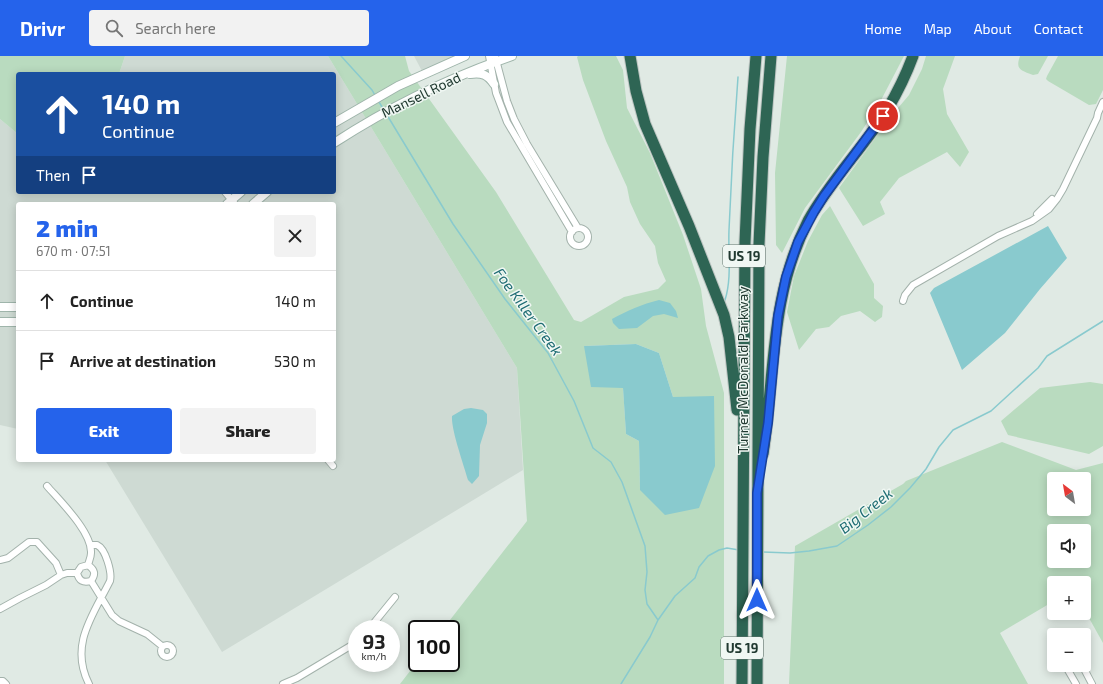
<!DOCTYPE html>
<html lang="en">
<head>
<meta charset="utf-8">
<style>
  :root { --surface:#fff; --page:#f2f2f2; --text:#222; --muted:#767676; --line:#e0e0e0; --accent:#2563eb }
  body { margin:0; font-family:"Exo 2",sans-serif; background:var(--page); color:var(--text); height:100vh; display:flex; flex-direction:column; font-size:15px; white-space:nowrap }
  * { box-sizing:border-box; margin:0 }
  p { font-size:13px; color:var(--muted) }
  .icon { flex:none; width:22px; height:22px; fill:none; stroke:currentColor; stroke-width:2; stroke-linecap:round; stroke-linejoin:round }
  .map { position:relative; flex:1; overflow:hidden }
  .panel { position:absolute; left:16px; top:146px; width:320px; height:260px; display:flex; flex-direction:column; background:var(--surface); border-radius:4px; box-shadow:0 2px 10px #0003 }
  .panel>* { flex:none }
  .guide { position:absolute; left:16px; top:16px; width:320px; height:122px; border-radius:4px; box-shadow:0 2px 10px #0003; background:#1a4fa0; color:#fff; overflow:hidden }
  .needle { width:26px; rotate:329deg }
  .buttons { position:absolute; left:1047px; top:416px; display:grid; gap:8px }
  .buttons a { display:grid; place-items:center; width:44px; height:44px; border-radius:4px; background:var(--surface); box-shadow:0 2px 10px #0003; font-size:20px }
  .speed { position:absolute; left:348px; top:564px; display:flex; gap:8px; font-size:20px; font-weight:700; text-align:center }
  .speed>* { display:grid; place-content:center; width:52px; height:52px; border-radius:50%; background:var(--surface); box-shadow:0 2px 10px #0003; line-height:1 }
  .speed small { font-size:10px; font-weight:400 }
  .speed .limit { border:2px solid #111; border-radius:6px; background:#fff; color:#111 }
  .pin { position:absolute; display:grid; place-items:center; width:34px; height:34px; color:#fff; margin:-17px; border:2px solid #fff; border-radius:50%; box-shadow:0 1px 4px #0007 }
  .me { position:absolute; width:44px; margin:-22px; rotate:0deg; stroke-linejoin:round; filter:drop-shadow(0 0 3px #0008) }
  .turn { display:flex; align-items:center; gap:14px; height:84px; padding:0 20px; font-size:18px }
  .turn .icon { width:52px; height:52px; stroke-width:2.5 }
  .turn b { display:block; font-size:28px; line-height:34px }
  .then { display:flex; align-items:center; height:38px; padding:0 20px; background:#0003; gap:8px; font-size:15px }
  .round { display:grid; place-items:center; flex:none; width:42px; height:42px; border-radius:4px; background:var(--page) }
  .summary { display:flex; align-items:center; justify-content:space-between; height:68px; padding:0 20px }
  h1 { font-size:24px; font-weight:800; line-height:30px; color:var(--accent) }
  .action { display:flex; gap:8px; margin-top:auto; padding:8px 20px }
  .action a { flex:1; height:46px; border-radius:4px; background:var(--accent); color:#fff; font-size:16px; font-weight:800; line-height:46px; text-align:center }
  .action a+a { background:var(--page); color:var(--text) }
  ul { padding:0; list-style:none }
  li { display:flex; align-items:center; gap:12px; height:60px; padding:0 20px; border-top:1px solid var(--line) }
  li div { flex:1 }
  li b { display:block; font-size:15px }
  li em { font-style:normal }
  header { display:flex; align-items:center; gap:24px; box-sizing:border-box; height:56px; padding:0 20px; background:var(--accent); color:#fff }
  header strong { font-size:19px }
  nav { display:flex; gap:22px; margin-inline-start:auto; font-size:14px }
  .search { width:280px; height:36px; background:var(--page); display:flex; align-items:center; gap:10px; box-sizing:border-box; padding:0 14px; border-radius:4px; color:var(--muted); font-size:15px }
  .map>svg:first-child { display:block }
</style>
</head>
<body>
<header>
<strong>Drivr</strong>
<div class="search"><svg class="icon" aria-label="search" viewBox="0 0 24 24"><circle cx="10" cy="10" r="6"/><path d="M15 15l6 6"/></svg>Search here</div>
<nav><a>Home</a><a>Map</a><a>About</a><a>Contact</a></nav>
</header>
<div class="map">
<svg width="1103" height="628" viewBox="0 0 1103 628">
  <rect width="100%" height="100%" fill="#e0eae4"/>
  <path fill="#cedad3" d="M125,0H328L517,312L523,414L222,596L105,404H334V148H18V373L0,369V63L18,78V136H334V18H119Z
    M414,0H466L422,15Z"/>
  <path fill="#b9dbbf" fill-rule="evenodd" d="M0,0H125L119,18H18V78L0,63Z
    M328,0H405L409,15L496,136L574,264L581,266L624,241L658,233L666,225L658,207L655,190L640,168L630,146L627,131L606,85L583,24L577,1L578,0H616L623,14L627,52L650,97L683,179L701,233L706,270L724,337V628H400L417,606L451,607V573H443L527,465L517,312ZM636,288L659,297L673,341L640,434L639,385L626,378L623,331L584,290Z
    M787,0H904L879,48L861,76L805,152L782,197L776,189L775,117Z
    M926,0H955L943,33L947,58L969,96L960,111L947,96L899,122L880,146L885,158L863,170L839,132L893,58L909,39L922,13Z
    M1020,0H1048L1038,18L1033,19C1021,14 1015,14 1020,0Z
    M1058,0H1103V34L1096,48L1089,49L1048,25L1046,23L1047,20Z
    M830,150L874,228V242L883,250L882,261L875,266L860,255L841,260L829,271L816,273L799,294L787,256L794,220L808,185L822,159Z
    M1090,326L1103,328V390L1089,398L1008,379L1001,365L1040,332Z
    M1002,386L1076,414L1103,407V587L1084,553V527H1054V545L1000,577L1028,628H789L795,490L903,428L906,425ZM1054,423H1084V453H1054ZM1054,475H1084V505H1054Z"/>
  <path fill="#89cace" d="M1048,170L1067,202L1040,233L1005,277L962,314L930,237L934,232Z
    M659,244L670,247L676,255L678,262L664,258L653,260L637,272L619,273L613,267L612,263C627,255 642,248 659,244Z
    M636,288L659,297L673,341L714,340L715,410L699,452L665,459L640,434L639,385L626,378L623,332L591,331L584,290Z
    M471,352L483,354L487,358V367L480,389L479,420L472,428L468,424C464,409 451,374 452,360L464,353Z"/>
  <g fill="none" stroke-linecap="round" stroke-linejoin="round">
    <path stroke="#89cace" stroke-width="1.5" d="M341,0L372,34L376,41
      M379,46L384,54
      M387,59L453,168L505,243L548,297L574,345L593,392L611,406L622,426L645,490L647,516L645,534L647,548L658,564
      M725,244C732,222 728,197 729,174C731,123 734,72 738,21
      M763,496L790,497L809,495L837,490L868,469L891,451L910,432L926,413L939,391L953,374L991,355L1038,312L1047,300L1103,265
      M621,628L650,581L658,564L675,540L695,522L699,511L708,500L719,494L727,492L739,494"/>
    <g stroke="#a3b2ab" stroke-width="8">
      <path id="minor" d="M489,0L496,37L507,66L572,176
        M495,0L507,45L514,63L527,88L578,172
        M225,136L235,148
        M1037,158L1052,143
        M570 181a9 9 0 1 1 18 0a9 9 0 1 1-18 0Z
        M903,245L905,239L913,229L998,180L1032,165L1049,153L1057,143L1063,133L1097,62L1098,57L1103,46
        M328,404L333,410
        M47,430C60,445 92,476 91,497C91,501 89,505 88,509
        M0,504L8,502L29,486H37L56,507L61,519
        M88,509C95,514 96,518 91,525
        M77,517C79,525 83,527 91,525
        M77,517L81,511L88,509
        M91,525L112,559L119,565L147,578L162,590
        M0,553L20,542L46,529L61,519L67,517H77
        M369,573L395,541
        M161 595a6 6 0 1 1 12 0a6 6 0 1 1-12 0Z
        M1065,609L1076,628
        M1082,609L1092,628
        M0,625H3L6,628
        M89,628C69,589 93,559 110,525C112,517 106,493 97,489C95,489 92,489 90,489
        M283,628L297,622L357,586"/>
    </g>
    <g stroke="#9fb5ab" stroke-width="10">
      <path id="secondary" d="M470,18C482,16 488,19 494,28
        M334,67L398,30L465,0
        M334,87C391,50 448,22 512,0
        M227,148L241,136
        M253,148L267,136
        M0,251H18
        M0,266H18"/>
    </g>
    <g stroke="#bcc4c1" stroke-width="13">
      <path id="motorway" d="M630,0L636,35L645,68L689,170L724,259L729,281L737,354
        M763,398C775,318 770,239 808,165C830,125 863,92 887,54C897,37 906,19 913,0
        M742,628L745,186L750,73L756,0
        M757,628L759,188L763,101L771,0"/>
    </g>
    <use href="#minor" stroke="#fff" stroke-width="6"/>
    <use href="#secondary" stroke="#fff" stroke-width="8"/>
    <use href="#motorway" stroke="#2e6554" stroke-width="11"/>
  </g>
  <g fill="none" stroke-linecap="round" stroke-linejoin="round">
    <g stroke="#184099" stroke-width="10">
      <path id="route" d="M757,544V437L768,367L778,260L786,221L798,186L814,156L824,140L883,60"/>
    </g>
    <use href="#route" stroke="#2563eb" stroke-width="7"/>
  </g>
  <g text-anchor="middle" stroke-width="3" stroke-linejoin="round" paint-order="stroke">
    <g fill="#f0f7f3" stroke="#5f736b" stroke-width="1">
      <rect x="723" y="189" width="42" height="22" rx="3"/>
      <rect x="721" y="581" width="42" height="22" rx="3"/>
    </g>
    <g font-size="13" font-weight="bold" fill="#213a31">
      <text x="744" y="205">US 19</text>
      <text x="742" y="597">US 19</text>
    </g>
    <g font-size="14" fill="#213a31" stroke="#f0f7f3">
      <text transform="translate(421 39) rotate(-26)" y="5">Mansell Road</text>
      <text transform="translate(743 314) rotate(-90)" y="5">Turner McDonald Parkway</text>
    </g>
    <g font-size="15" font-style="italic" fill="#1e6d73" stroke="#f0f7f3">
      <text transform="translate(528 256) rotate(54)" y="5">Foe Killer Creek</text>
      <text transform="translate(866 455) rotate(-38)" y="5">Big Creek</text>
    </g>
  </g>
</svg>
<div class="buttons">
<a><svg class="needle" viewBox="-14 -14 28 28"><path d="M0-13l5 13h-10z" fill="#e53935"/><path d="M0 13l5-13h-10z" fill="#767676"/></svg></a>
<a><svg class="icon" aria-label="sound" viewBox="0 0 24 24"><path d="M4 9h4l5-4v14l-5-4H4zM17 9q2 3 0 6"/></svg></a>
<a>+</a>
<a>−</a>
</div>
<div class="speed"><div>93<small>km/h</small></div><div class="limit">100</div></div>
<div class="pin" style="left:883px;top:60px;background:#d93025"><svg class="icon" aria-label="arrive" viewBox="0 0 24 24"><path d="M6 21V4h12l-3 4 3 4H6"/></svg></div>
<svg class="me" style="left:757px;top:544px" viewBox="-20 -20 40 40"><path d="M0-17L14 15 0 8-14 15z" fill="#2563eb" stroke="#fff" stroke-width="4"/></svg>
<div class="guide">
<div class="turn"><svg class="icon" aria-label="ahead" viewBox="0 0 24 24"><path d="M12 20V5M6 11l6-6 6 6"/></svg><div><b>140 m</b>Continue</div></div>
<div class="then">Then<svg class="icon" aria-label="arrive" viewBox="0 0 24 24"><path d="M6 21V4h12l-3 4 3 4H6"/></svg></div>
</div>
<section class="panel">
<div class="summary"><div><h1>2 min</h1><p>670 m · 07:51</p></div><a class="round"><svg class="icon" aria-label="close" viewBox="0 0 24 24"><path d="M6 6l12 12M18 6L6 18"/></svg></a></div>
<ul>
<li><svg class="icon" aria-label="ahead" viewBox="0 0 24 24"><path d="M12 20V5M6 11l6-6 6 6"/></svg><div><b>Continue</b></div><em>140 m</em></li>
<li><svg class="icon" aria-label="arrive" viewBox="0 0 24 24"><path d="M6 21V4h12l-3 4 3 4H6"/></svg><div><b>Arrive at destination</b></div><em>530 m</em></li>
</ul>
<div class="action"><a>Exit</a><a>Share</a></div>
</section>
</div>
</body>
</html>
